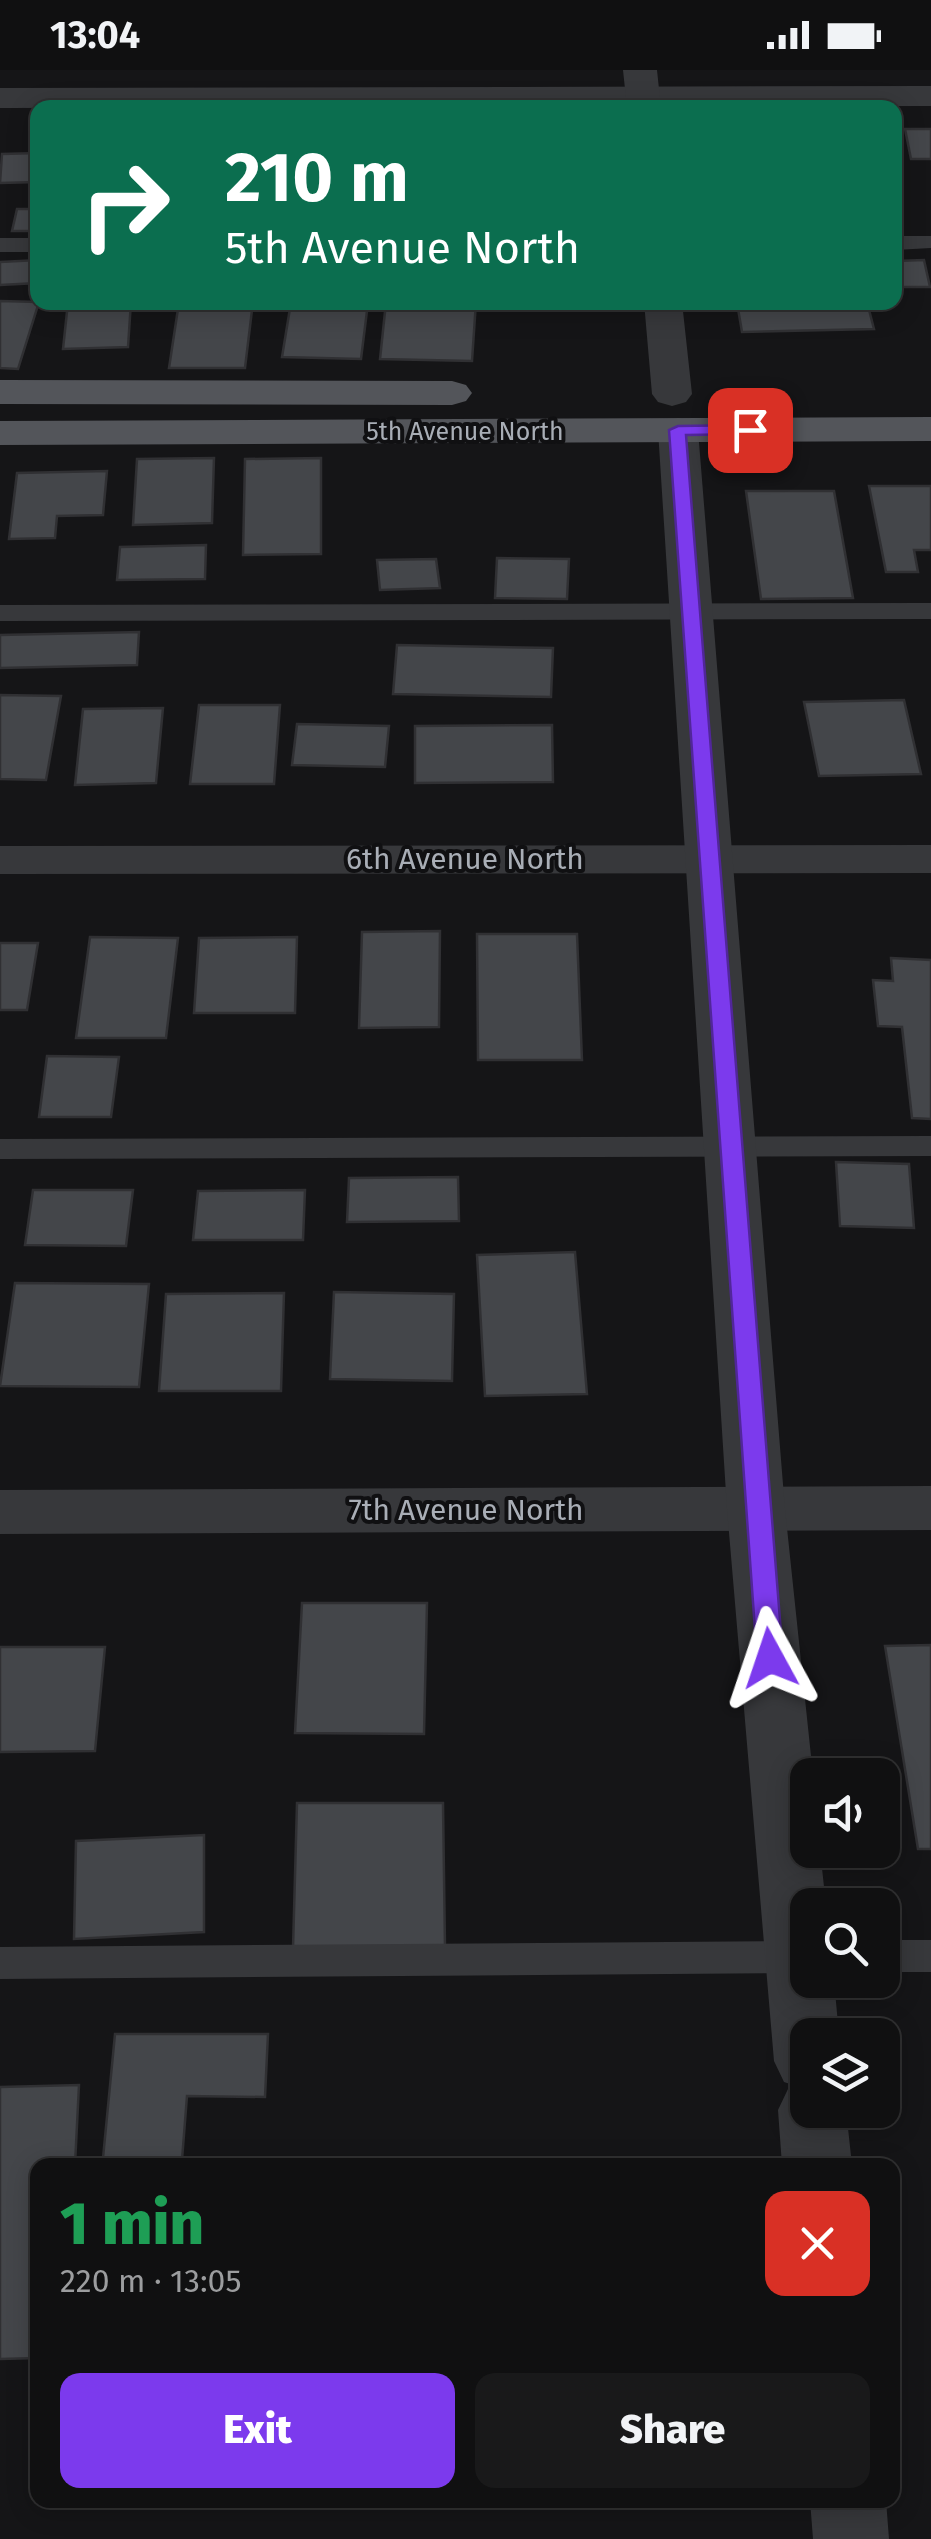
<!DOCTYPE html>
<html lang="en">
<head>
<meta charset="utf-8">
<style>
  :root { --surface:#101011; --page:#19191a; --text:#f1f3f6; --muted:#9c9d9f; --line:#303031; --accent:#7c3aed }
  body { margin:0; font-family:"Fira Sans",sans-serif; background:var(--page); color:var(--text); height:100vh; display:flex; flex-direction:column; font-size:38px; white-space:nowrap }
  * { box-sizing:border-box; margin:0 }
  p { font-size:32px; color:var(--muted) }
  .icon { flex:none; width:55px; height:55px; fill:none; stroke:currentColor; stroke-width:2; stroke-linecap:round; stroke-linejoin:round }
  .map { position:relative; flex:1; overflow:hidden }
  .details { position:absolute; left:30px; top:2088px; width:870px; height:350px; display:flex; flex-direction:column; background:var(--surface); border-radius:20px; box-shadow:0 5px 25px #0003,0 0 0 2px var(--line) }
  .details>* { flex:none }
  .banner { position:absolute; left:30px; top:30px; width:872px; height:210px; border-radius:20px; box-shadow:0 5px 25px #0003,0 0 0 2px var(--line); background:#0b6e4f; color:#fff; overflow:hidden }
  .buttons { position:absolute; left:790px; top:1688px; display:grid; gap:20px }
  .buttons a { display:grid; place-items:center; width:110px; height:110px; border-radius:20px; background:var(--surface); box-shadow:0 5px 25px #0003,0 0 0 2px var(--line); font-size:50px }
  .pin { position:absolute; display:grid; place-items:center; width:85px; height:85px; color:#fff; margin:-42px; border-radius:20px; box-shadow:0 5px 15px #0006 }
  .me { position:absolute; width:110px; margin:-55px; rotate:355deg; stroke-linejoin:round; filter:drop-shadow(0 0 8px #0008) }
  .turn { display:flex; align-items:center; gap:35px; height:210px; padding:0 30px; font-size:45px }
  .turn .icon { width:130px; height:130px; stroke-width:2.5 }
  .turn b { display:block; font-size:70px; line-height:85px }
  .round { display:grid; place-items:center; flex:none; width:105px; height:105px; border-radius:20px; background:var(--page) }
  .overview { display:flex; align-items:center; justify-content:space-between; height:170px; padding:0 30px }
  h1 { font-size:60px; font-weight:800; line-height:75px; color:#1e9e55 }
  .action { display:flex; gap:20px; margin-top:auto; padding:20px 30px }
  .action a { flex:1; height:115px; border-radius:20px; background:var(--accent); color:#fff; font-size:40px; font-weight:800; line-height:115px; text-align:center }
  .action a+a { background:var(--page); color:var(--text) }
  .status { display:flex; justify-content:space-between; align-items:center; height:70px; padding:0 50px; background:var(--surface); direction:ltr }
  .status svg { height:28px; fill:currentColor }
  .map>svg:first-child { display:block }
</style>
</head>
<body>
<div class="status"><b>13:04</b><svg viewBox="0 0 49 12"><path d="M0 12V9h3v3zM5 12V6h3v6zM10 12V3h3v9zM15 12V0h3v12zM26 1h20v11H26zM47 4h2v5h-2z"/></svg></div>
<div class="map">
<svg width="931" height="2469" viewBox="0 0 931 2469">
  <rect width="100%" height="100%" fill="#151517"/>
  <path fill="#44464a" stroke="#303033" stroke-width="2.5" d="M905,59H931V89H911Z
    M38,83V112L0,113L2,84Z
    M17,139H38V161H12Z
    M38,190V213L0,215V192Z
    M924,190L930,217H895V191Z
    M0,231L39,232L18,299L0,298Z
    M68,232H131L128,277L63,279Z
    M179,232H253L245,298H169Z
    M291,232L368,233L361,289L282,287Z
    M386,232H476L472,291L380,289Z
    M867,232L874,259L742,262L737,233Z
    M214,388L212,453L133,455L137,389Z
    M321,388V484L243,485L245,389Z
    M107,401L103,445L57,446L55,468L9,469L17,403Z
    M869,416H931V480H914L918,502H886Z
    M746,421H834L853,528L761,529Z
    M206,475L205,509L117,510L120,477Z
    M497,488L569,489L567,529L495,528Z
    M436,489L440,518L380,520L377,490Z
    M139,562L137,595L0,598V565Z
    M397,575L553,578L551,627L393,624Z
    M0,625L61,626L46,710L0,709Z
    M904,630L921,704L819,706L804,632Z
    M199,635H280L274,714H190Z
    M163,638L156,713L75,715L83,639Z
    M297,654L389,656L385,697L292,695Z
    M552,655L553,712L415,713V656Z
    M440,861L439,957L359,958L362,862Z
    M477,864H577L582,990H478Z
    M90,867L178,868L166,968H76Z
    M297,867L295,943H194L199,868Z
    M0,873H38L27,940H0Z
    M891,888L931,890V1049L912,1048L902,957L878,956L873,910L893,911Z
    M47,986L119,987L111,1047H39Z
    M836,1092L909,1094L914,1158L840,1156Z
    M458,1107L459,1151L347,1152L349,1108Z
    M33,1120H133L126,1176L25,1175Z
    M305,1120L303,1170H193L198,1121Z
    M575,1182L587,1324L485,1326L477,1185Z
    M15,1213L149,1214L139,1317L0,1316Z
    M334,1222L454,1224L452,1311L330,1309Z
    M284,1223L281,1321H159L166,1224Z
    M302,1533H427L424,1664L295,1663Z
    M931,1575V1779H918L885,1576Z
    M0,1577H105L95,1681L0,1682Z
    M297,1733H443L445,1877L293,1878Z
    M204,1765V1862L74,1869L76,1771Z
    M115,1964H268L265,2027L187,2026L182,2090L103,2088Z
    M79,2015L75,2095H38V2288L0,2289V2017Z"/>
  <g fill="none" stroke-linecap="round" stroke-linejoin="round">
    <path fill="#37383b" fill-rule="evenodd" d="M895,166H931V178L895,180Z
      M0,168H38V182H0Z
      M931,533V549L0,551V535Z
      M931,1066V1086L0,1089V1069Z
      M882,1870H931V1902H882Z
      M808,1871V1903L0,1909V1877Z"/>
    <path fill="#37383b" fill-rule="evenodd" d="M931,16V36L0,38V18Z
      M931,775V803L0,804V776Z
      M931,1416V1460L0,1464V1420Z"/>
    <path fill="#37383b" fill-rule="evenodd" d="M623,0H657L661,38H627Z
      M644,232H682L692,324L686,332L672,336L658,332L652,324Z
      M678,348L692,352L698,360L785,1439L813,1705H808V1780H820L826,1835H808V1910H834L839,1965H808V2040H846L852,2095H782L778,2040L788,2019L796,2016L784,2012L774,1991L727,1439L658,360L664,352Z
      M810,2430H886L889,2469H813Z"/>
    <path fill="#53555a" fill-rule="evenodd" d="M0,310L452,311L466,315L472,323L466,331L452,335L0,334Z
      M931,347V371L0,375V351Z"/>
  </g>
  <path fill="#7c3aed" stroke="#51269a" stroke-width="2.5" d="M750,355L756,356V364L686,365L783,1588L779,1595H761L757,1588L669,360L678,356Z"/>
  <g text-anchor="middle" stroke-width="8" stroke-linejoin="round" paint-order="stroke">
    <g font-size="25" fill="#a9aeb6" stroke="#101012">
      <text x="465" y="370">5th Avenue North</text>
    </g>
    <g font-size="30" fill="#a9aeb6" stroke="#101012">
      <text x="465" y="799">6th Avenue North</text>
      <text x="466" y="1450">7th Avenue North</text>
    </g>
  </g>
</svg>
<div class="buttons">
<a><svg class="icon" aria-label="sound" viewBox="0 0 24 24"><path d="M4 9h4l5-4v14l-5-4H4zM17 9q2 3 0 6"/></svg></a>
<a><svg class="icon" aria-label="search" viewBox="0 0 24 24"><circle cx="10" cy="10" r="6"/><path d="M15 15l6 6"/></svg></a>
<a><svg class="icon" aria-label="layers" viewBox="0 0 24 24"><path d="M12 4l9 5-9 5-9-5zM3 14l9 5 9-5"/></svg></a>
</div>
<div class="pin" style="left:750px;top:360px;background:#d93025"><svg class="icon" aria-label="arrive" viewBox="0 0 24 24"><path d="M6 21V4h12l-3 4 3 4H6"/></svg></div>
<svg class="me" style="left:770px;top:1588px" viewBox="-20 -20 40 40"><path d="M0-17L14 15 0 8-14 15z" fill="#7c3aed" stroke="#fff" stroke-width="4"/></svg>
<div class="banner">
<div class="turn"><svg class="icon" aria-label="right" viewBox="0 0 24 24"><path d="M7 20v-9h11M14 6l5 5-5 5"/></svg><div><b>210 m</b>5th Avenue North</div></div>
</div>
<section class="details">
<div class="overview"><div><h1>1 min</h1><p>220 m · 13:05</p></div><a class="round" style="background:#d93025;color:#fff"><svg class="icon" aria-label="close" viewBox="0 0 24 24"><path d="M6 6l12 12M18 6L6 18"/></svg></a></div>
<div class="action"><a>Exit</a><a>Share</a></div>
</section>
</div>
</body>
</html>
